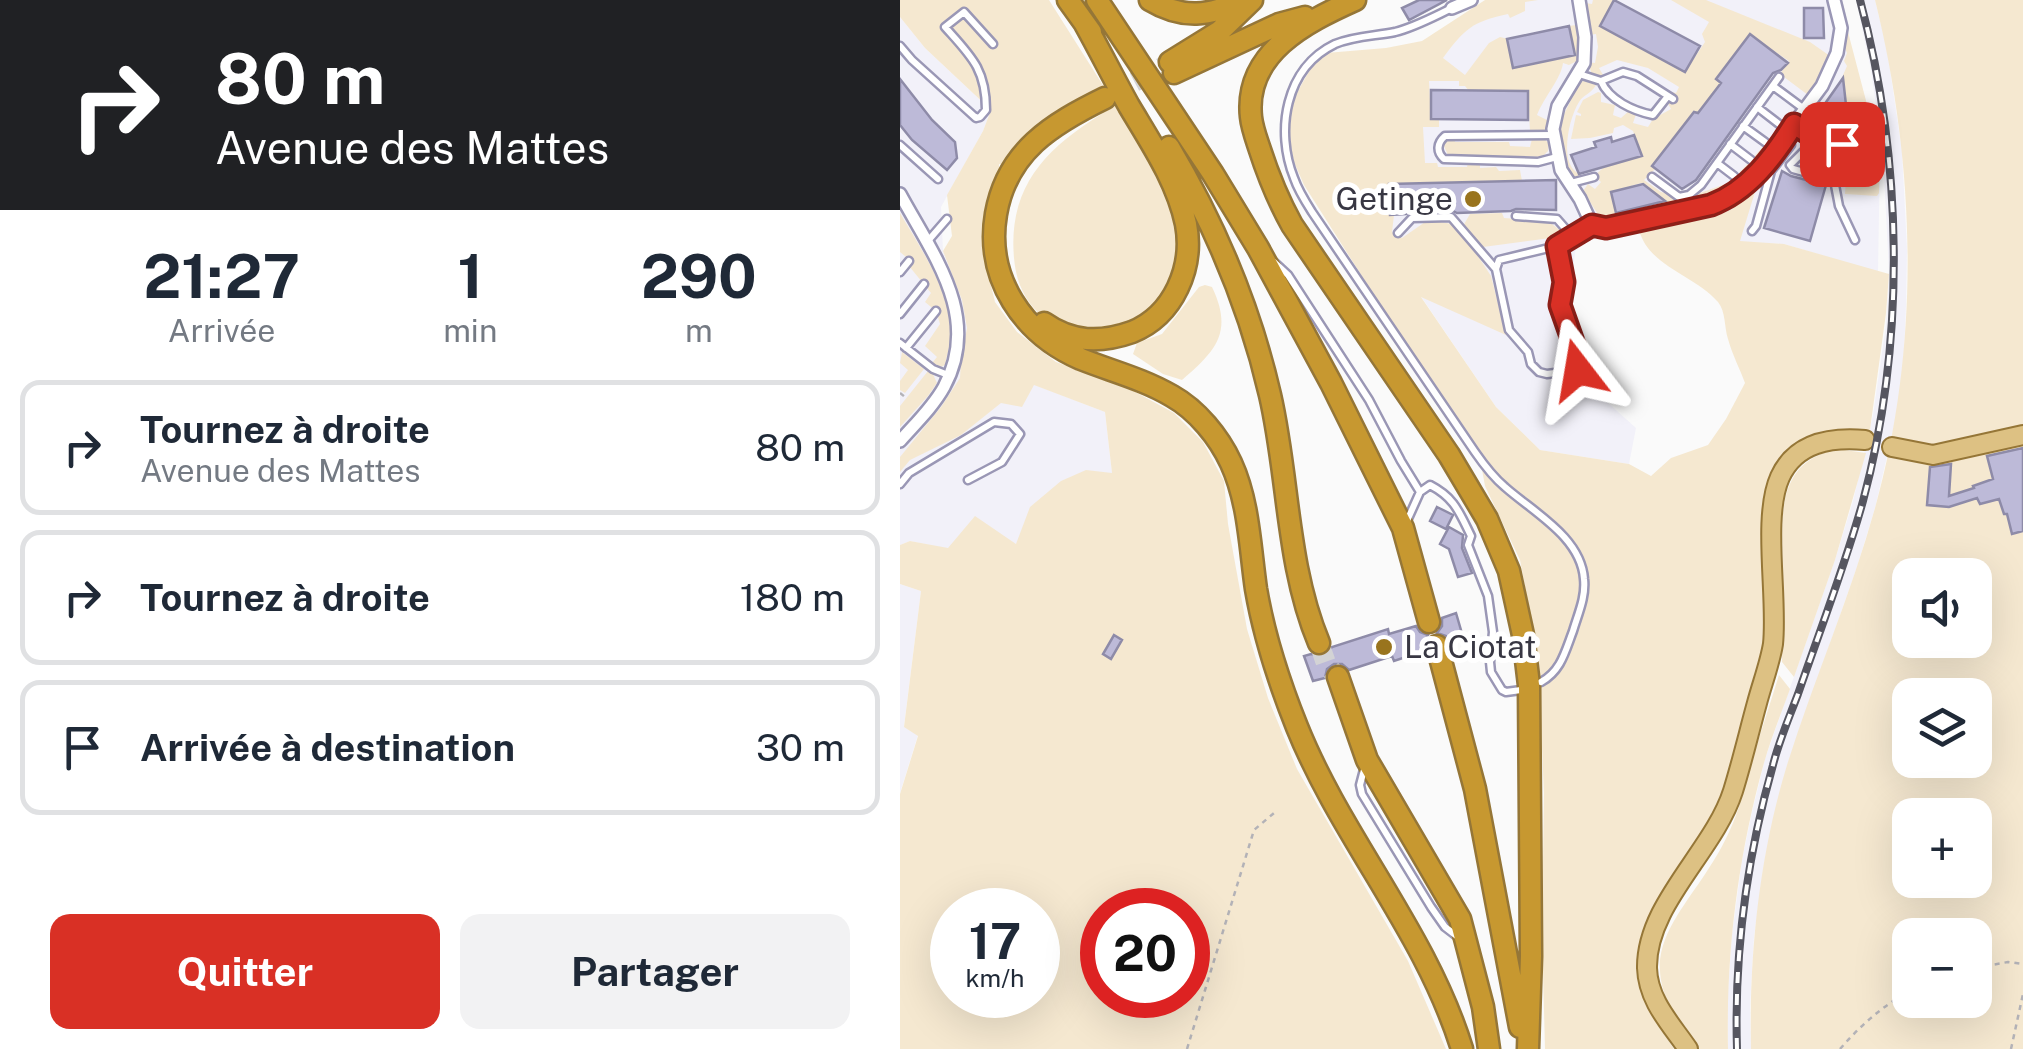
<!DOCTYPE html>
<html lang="fr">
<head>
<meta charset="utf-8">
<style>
  :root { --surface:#fff; --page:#f2f2f3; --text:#1f2937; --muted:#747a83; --line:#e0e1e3; --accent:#d93025 }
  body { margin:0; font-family:"Public Sans",sans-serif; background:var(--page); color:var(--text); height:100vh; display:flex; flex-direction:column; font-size:38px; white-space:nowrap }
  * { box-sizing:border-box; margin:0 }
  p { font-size:32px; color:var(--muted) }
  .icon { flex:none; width:55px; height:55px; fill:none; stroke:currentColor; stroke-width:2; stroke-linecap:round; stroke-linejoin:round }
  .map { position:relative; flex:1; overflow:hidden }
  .panel { display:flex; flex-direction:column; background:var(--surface); width:900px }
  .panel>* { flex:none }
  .top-card { background:#202124; color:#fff; overflow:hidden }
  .tools { position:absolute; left:992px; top:558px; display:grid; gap:20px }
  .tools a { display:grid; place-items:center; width:100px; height:100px; border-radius:20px; background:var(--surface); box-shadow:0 10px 40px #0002; font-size:50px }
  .speed { position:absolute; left:30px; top:888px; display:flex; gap:20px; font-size:50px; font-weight:700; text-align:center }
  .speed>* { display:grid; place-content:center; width:130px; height:130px; border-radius:50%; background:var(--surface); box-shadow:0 10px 40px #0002; line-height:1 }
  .speed small { font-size:25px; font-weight:400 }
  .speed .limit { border:15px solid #d22; background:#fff; color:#111 }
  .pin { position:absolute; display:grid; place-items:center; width:85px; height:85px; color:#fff; margin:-42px; border-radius:20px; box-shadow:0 5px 15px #0006 }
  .me { position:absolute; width:110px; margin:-55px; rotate:346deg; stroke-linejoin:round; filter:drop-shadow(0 0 8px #0008) }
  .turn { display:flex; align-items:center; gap:35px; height:210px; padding:0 50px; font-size:45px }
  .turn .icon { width:130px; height:130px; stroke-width:2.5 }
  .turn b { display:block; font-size:70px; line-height:85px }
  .eta { display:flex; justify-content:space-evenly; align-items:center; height:170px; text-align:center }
  .eta b { font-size:60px; font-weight:700; line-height:70px }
  .primary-button { display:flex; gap:20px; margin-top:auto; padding:20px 50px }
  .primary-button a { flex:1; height:115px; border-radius:20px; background:var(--accent); color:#fff; font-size:40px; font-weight:700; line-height:115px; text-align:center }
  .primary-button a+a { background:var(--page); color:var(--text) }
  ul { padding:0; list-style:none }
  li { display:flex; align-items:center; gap:30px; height:135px; margin:0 20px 15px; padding:0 30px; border:5px solid var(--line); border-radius:20px }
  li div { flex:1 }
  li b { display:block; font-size:38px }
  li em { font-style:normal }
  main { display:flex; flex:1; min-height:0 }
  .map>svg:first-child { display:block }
</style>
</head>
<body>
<main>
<section class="panel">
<div class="top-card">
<div class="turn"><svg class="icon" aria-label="right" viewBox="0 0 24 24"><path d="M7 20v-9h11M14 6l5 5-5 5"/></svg><div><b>80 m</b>Avenue des Mattes</div></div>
</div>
<div class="eta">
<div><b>21:27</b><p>Arrivée</p></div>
<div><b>1</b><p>min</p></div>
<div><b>290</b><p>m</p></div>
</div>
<ul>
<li><svg class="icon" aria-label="right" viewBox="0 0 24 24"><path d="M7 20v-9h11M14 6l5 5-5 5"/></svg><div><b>Tournez à droite</b><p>Avenue des Mattes</p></div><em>80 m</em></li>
<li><svg class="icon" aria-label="right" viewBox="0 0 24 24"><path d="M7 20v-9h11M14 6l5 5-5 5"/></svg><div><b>Tournez à droite</b></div><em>180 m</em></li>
<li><svg class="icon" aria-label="arrive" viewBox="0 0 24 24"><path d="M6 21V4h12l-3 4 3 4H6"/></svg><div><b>Arrivée à destination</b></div><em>30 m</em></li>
</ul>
<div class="primary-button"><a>Quitter</a><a>Partager</a></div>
</section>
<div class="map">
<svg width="1123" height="1049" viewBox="0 0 1123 1049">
  <rect width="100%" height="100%" fill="#fafafa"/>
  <path fill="#f2f1f9" d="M604,0H942L951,47L980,154L978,272L884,244L781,239L739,230L695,235L676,247L670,289L672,312L674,328L684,355L687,384L736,428L729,464L640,450L596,407L520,295L478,221L519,87L567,27L593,17Z
    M956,0H975L987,49L1002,151L1007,250L1006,305L1004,356L998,409L975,508L957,567L887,766L874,817L864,864L854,937L850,1006L851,1049H828L827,1005L832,935L842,860L852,812L865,759L935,560L953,501L973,415L986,325L989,272L983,154L971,70Z
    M0,17L25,48L91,110L83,131L41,207L43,251L102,372L205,412L212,473L116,545L48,549L10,541L0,545Z
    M0,584L21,591L4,726L18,735L0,793Z"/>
  <path fill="#f5e8d0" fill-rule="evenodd" d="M0,0H149L206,90L110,166L99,164V176L88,208L84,257L95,302L117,332L156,362L228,388L274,413L303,442L324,481L328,524L347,629L368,698L397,769L508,961L546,1049H0V794L18,736L4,727L21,591L0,584V545L10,541L48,548L75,516L116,544L130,507L161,481L186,470L212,473L205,412L134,385L122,407L101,403L61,435L10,460L0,472V457L41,407L60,378L61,360L67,328L62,300L43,251L52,236L47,195L83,131L91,110L25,48L0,17ZM52,910H138V995H52ZM202,910H288V995H202Z
    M585,0H638L625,2V11L610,18L608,14C571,22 565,29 543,58L565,75L589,43L600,37L675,54L669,26L676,25L680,47L677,61L669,65L663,63C661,79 644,97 637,115L649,121L648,129L641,132L630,131L628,91H569L565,86H559V81H529L531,119H539V127H523L525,163H537L538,167H567L568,163L580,164V168L596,167L599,171L620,170L622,181L494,215L492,232L502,238L528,220L552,224L576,253L591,276L606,335L521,297L596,407L640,450L729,464L751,476L771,458L808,445L826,419L845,383C840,369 832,354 828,339C824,327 826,312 818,302C795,275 749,267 739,230L695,235L702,232L776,216L779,224L814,217L833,209L830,202L857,182L885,145L886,146L868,178L858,182L840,241L884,244L989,274L986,313L969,437L942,432L917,434L900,442L877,468L867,627L828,790L783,867L744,993L751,1014L774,1049H645L642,933L644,793L638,657L620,560L585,486L579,453L493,325L404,185L394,162L389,138V118L394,98L412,66L426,53L486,48L522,41Z
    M693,0H714L700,25L785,72L805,42L802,34L809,22L771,0H806L910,42L930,56L908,95L880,74L889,61L850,35L816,78L821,83L798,113L793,112L752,166L755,169L744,180L761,192L786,198L831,182L878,130L881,132L848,175L826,193L758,208L756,203L764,200L741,183L711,192L716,213L710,220L701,219L683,191L688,184L695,189L701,182L694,176L703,168L742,156L733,131L723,125L714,128L713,133L690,138L671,139L676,115L681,116V114L677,112L683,100L698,92L701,93V102L715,105L713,115L721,118L730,110L736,114L733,123L748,127L753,119L771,109L765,98L772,92L776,93L779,87L748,68L717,60L699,68L703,75L697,77L692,75L688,62L695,63L698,47L696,34L689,35L685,3L692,4Z
    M975,0H1123V1049H851C849,954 859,857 887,765C914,679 951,595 975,508C1021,344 1016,165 975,0ZM1010,575H1075V640H1010ZM1010,695H1075V760H1010ZM1010,815H1075V880H1010ZM1010,935H1075V1000H1010Z
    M948,32L980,154L979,193L977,196L945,194L946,179L960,160L955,135L942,122L932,134L909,127L907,117L913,120L915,118L909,113L911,109L931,125L944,83L940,82L947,66L944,61L947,53L945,48L946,33Z
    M684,81L696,85C691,94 684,94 679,102C670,116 662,151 671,166C673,171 679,173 682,177L675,180C662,161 660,139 659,116L664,114L671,100L670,95L679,82Z
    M218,104L247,150L278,215L280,264L254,313L194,337C179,331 157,328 144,318C125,302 116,282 114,258C107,179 155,141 218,104Z
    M551,138H554L555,142H609L610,146L630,147L632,139H644L649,143L648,151L642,157L548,155L543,144Z
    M0,213C21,249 49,289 51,332C51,343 47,354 45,365L41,367L32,363L37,357L25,346L40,324L36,311L25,302L31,293L9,266L12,262L0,252Z
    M602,213L604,218L648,221L665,234L658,237L583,247L577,246L563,226L570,214Z
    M305,285L312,287C334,333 315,351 282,380L263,374L233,354L237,343L262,334L299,287Z
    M2,352L24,369L5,393L0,390V381L8,370L0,363Z
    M28,371L32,372L37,383L28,396L0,427V406Z
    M937,449L966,453L935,560L894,677L882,662C882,634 883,605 883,577C883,525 871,463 937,449Z
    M879,675L890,689C881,714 871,738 864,763C838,856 826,952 828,1049H798C711,944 795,916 833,823C841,804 846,783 851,764C860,734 870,704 879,675Z"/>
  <path fill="#bdbad8" stroke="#8e8ba8" stroke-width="2.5" d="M519,0H547L509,20L502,8Z
    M714,0L800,46L785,72L700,26Z
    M904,8H923L924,38H904Z
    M669,26L675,55L613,68L607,39Z
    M850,34L888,63L881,70L873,73L796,180L782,189L752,166L794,112L798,113L821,83L816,79Z
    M943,78L946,105L931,125L917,115Z
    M0,79L32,120L55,142L57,158L47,170L12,140L0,125Z
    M531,90L628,91V120L531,119Z
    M734,135L742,156L679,174L671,155L696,147L694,142L711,137L712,142Z
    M882,171L891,176L926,185L910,241L864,228Z
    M656,180V210L616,209L611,211L557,213L551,210L512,211L506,214L490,215L489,184Z
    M743,184L765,201L716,213L711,192Z
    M1123,448V531L1112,534L1107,514H1104L1099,499L1080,504L1077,498L1049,507L1027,505L1030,467L1051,464L1049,496L1074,488L1073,486L1093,479L1087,456Z
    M537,507L553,515L546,529L530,521Z
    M549,527L563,535L562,548L572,573L558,577L549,549L540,544Z
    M556,613L563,637L550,642L546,636L537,633L542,626V618Z
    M516,626L520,632L528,635L524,642V651L494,661L492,656L449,670L442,664H434L427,669L425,678L413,681L404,656L411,654L423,656L432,647L488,629L489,634Z
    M214,635L222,640L211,659L203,654Z"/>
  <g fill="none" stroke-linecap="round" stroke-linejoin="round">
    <path stroke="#d3d3d5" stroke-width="20" stroke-dasharray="20 10" stroke-linecap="butt" d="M208,96L268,64
      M419,643L427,666L438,677"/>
    <g stroke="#9a97b5" stroke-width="11">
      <path id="lane" d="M552,8C533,17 515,27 495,32C475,36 454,36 435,44C385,68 375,131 394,178C398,190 405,201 412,212L575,452C584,465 593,477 605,487C633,512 681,537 684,579C686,597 678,614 673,631C665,652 661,671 641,682
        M0,46L12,60L76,118L80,117L86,110C86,69 71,56 45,27L64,12L93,44
        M679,74L701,81L723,72L737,76L773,99
        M701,81C709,100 733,111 753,115L768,96
        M873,86L904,109
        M857,107L888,131
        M895,125L909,134L943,144L947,169L935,185L939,206L955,240
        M843,126L865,142
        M653,135L545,136C537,143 536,152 544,159L638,162L657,157
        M830,144L851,160
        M0,145L38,179
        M817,163L834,176
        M752,177L779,197L789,195L801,185L879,77
        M936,181L893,169L890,165L905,150L945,161
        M671,183L694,177
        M616,216L657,219L671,235
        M852,231L856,226L871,171L891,145L883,139
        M498,233L512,218L551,217L595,268
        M27,242L47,219
        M657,246L665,282L660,305L680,366L678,370L647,374L639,372L631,364L628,352L609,330L596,269L599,260L657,246L671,235L686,230L691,226
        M374,262L388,275L469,400L501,461L520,492L506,523
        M0,272L9,261
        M0,314L24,284
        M0,343L33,369L48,375
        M6,348L36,311
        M0,484L9,473L94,422L111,424L120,434L102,462L68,480
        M520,492L530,485C555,498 559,512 571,536L568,545L588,596L593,632L590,662L591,672L602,690L606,692L621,690
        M465,766L460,785L462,794L531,907L545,927L558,937"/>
    </g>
    <g stroke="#9a97b5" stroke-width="16">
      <path id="street" d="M679,0L685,37L684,63L658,106L653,129L661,170L680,199L692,225L706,228L811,205L826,199L852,180L922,86L937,53L941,28L934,0
        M552,8L571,0
        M0,194C33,255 82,317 44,387C33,407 15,424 0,441"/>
    </g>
    <g stroke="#957637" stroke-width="22">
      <path id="primary" d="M992,447L1033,455L1123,435
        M788,1049C771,1024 748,1001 747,968C746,904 814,851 833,791C842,762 849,732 857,703C862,684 870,663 873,644C878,597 862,517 880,477C896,442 931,437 965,440"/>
    </g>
    <g stroke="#957637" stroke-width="25">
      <path id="highway" d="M168,0L191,32
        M197,0L313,174L358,248L431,383L503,528L529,622
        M250,0C283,20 310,16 344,0
        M455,0C406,22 344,53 351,117C352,127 356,138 359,147C368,175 378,200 392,225L549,455L587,519L609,571L623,635L629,685L631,956L628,1049
        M270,62L320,31L352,0
        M274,73L379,24L405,17
        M205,98C152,124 107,151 96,214C85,278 123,334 181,359C211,371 243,379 272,396C297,410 319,437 331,463C349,502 350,548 356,589C364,636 379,682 397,727C442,839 526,932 562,1049
        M269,147C314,223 350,308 370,395C389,477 386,564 419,643
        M144,323C172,343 201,343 232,332C274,315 294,267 286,224C277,181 251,143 229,106C214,79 200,51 185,24
        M537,646L575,789L620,1027
        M438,677L467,760L560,919L583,1007L589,1049"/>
    </g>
    <path stroke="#b3b2b7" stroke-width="2.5" stroke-dasharray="5 5" stroke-linecap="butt" d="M0,393L5,397
      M1075,968L1108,962L1123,964
      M287,1049L354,830L374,813
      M940,1049C960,1026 982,1006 1010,991
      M1111,1049L1123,994"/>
    <use href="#lane" stroke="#fff" stroke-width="6"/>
    <use href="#street" stroke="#fff" stroke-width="11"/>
    <use href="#primary" stroke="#ddc183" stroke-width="18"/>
    <use href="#highway" stroke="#c79830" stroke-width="20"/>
    <g stroke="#565660" stroke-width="8">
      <path id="rail" d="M837,1049C834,953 847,857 873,765C879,741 889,718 898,694C920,630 945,566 963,501C1006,341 1003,160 960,0"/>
    </g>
    <use href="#rail" stroke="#fff" stroke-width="4" stroke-dasharray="11" stroke-linecap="butt"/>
  </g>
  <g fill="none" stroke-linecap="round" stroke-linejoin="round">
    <g stroke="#8d1f18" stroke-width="25">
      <path id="route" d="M678,370L680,366L678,356L660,305L664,282L657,246L692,225L706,228L811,205C848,191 873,158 894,124L909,134L942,144"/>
    </g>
    <use href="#route" stroke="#d93025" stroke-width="18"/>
  </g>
  <g fill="#99741e" stroke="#fff" stroke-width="4">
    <circle cx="573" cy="199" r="10"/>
    <circle cx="484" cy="647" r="10"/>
  </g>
  <g text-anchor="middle" stroke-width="10" stroke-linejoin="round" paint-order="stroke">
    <g font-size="32" fill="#383743" stroke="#fff" text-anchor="end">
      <text x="553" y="210">Getinge</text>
      <text x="504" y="658" text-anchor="start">La Ciotat</text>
    </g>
  </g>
</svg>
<div class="tools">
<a><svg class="icon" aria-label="sound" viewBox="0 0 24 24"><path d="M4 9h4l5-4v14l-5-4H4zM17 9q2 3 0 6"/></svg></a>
<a><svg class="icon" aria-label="layers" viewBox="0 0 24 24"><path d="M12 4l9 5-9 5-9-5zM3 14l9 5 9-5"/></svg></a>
<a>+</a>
<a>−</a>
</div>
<div class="speed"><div>17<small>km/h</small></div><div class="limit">20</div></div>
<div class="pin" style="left:942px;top:144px;background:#d93025"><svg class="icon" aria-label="arrive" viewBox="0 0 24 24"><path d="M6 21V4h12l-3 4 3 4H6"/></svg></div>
<svg class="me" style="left:678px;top:370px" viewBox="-20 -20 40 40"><path d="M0-17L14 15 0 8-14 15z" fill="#d93025" stroke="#fff" stroke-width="4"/></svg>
</div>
</main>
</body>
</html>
